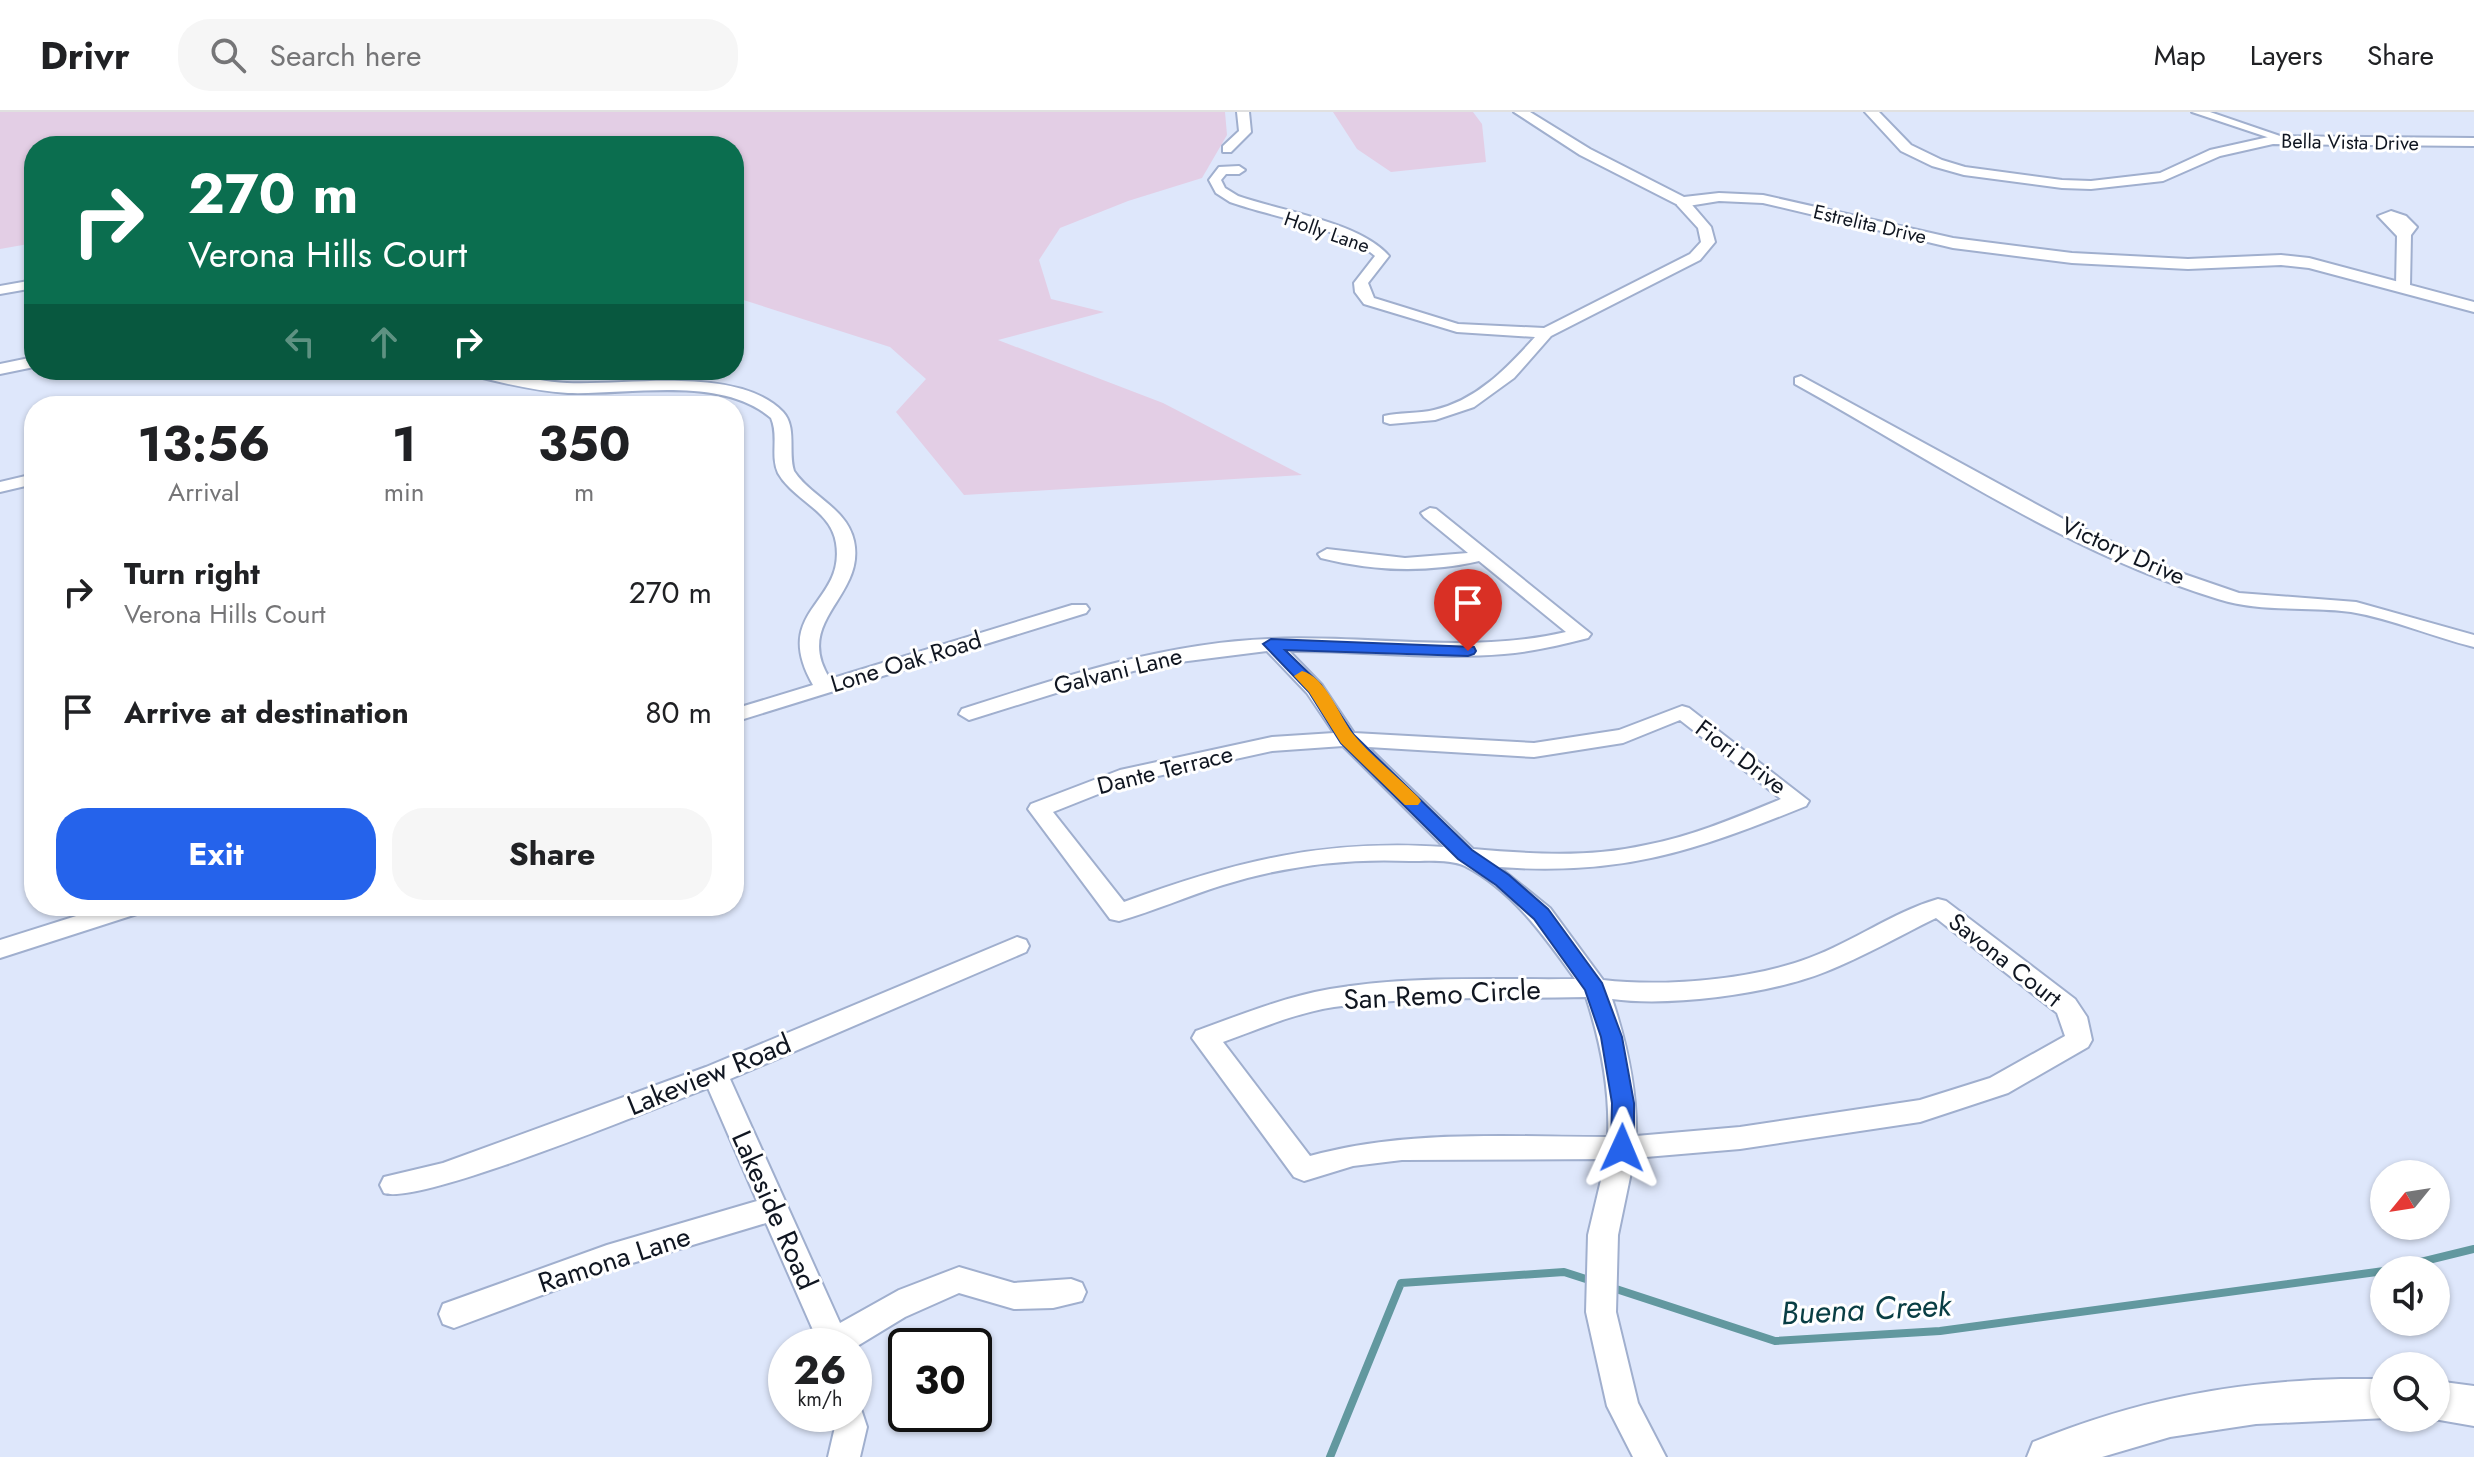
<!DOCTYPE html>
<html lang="en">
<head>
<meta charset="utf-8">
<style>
  :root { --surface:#fff; --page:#f6f6f6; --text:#202124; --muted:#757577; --line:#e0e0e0; --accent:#2563eb }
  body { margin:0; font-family:Jost,sans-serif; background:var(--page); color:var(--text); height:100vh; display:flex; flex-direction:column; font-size:30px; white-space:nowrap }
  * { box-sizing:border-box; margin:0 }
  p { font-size:26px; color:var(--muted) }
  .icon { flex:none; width:44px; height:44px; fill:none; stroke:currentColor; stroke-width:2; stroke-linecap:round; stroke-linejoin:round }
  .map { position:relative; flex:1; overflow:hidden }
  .side { position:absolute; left:24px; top:284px; width:720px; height:520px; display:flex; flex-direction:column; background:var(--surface); border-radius:32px; box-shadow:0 2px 6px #0004 }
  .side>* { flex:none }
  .top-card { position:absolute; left:24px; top:24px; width:720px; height:244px; border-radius:32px; box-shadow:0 2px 6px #0004; background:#0b6e4f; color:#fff; overflow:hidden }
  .needle { width:52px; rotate:240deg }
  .controls { position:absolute; left:2370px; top:1048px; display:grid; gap:16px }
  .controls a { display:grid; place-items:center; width:80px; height:80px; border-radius:50%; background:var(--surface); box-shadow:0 2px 6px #0004; font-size:40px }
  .speed { position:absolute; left:768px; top:1216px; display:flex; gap:16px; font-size:40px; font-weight:700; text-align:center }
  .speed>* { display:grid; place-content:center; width:104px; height:104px; border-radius:50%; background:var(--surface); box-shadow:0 2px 6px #0004; line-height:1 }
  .speed small { font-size:20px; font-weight:400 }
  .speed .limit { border:4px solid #111; border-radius:12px; background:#fff; color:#111 }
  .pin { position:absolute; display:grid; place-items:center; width:68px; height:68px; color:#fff; margin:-82px -34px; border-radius:50% 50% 50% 0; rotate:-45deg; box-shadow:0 0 8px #0007 }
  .pin .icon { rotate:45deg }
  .me { position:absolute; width:88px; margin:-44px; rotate:1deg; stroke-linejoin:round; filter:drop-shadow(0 0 6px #0008) }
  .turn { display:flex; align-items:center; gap:28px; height:168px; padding:0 32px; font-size:36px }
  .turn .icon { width:104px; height:104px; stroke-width:2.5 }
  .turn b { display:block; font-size:56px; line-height:68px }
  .lanes { display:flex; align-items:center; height:76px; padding:0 32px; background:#0003; justify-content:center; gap:40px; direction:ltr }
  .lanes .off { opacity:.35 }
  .eta { display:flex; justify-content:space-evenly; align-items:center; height:136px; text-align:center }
  .eta b { font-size:48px; font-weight:700; line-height:56px }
  .button { display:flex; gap:16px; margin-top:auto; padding:16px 32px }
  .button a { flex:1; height:92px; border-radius:32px; background:var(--accent); color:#fff; font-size:32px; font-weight:700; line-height:92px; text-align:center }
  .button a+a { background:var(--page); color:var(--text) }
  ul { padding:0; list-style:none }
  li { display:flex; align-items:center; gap:24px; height:120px; padding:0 32px }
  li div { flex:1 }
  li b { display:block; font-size:30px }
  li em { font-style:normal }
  header { display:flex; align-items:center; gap:48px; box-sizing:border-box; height:112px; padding:0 40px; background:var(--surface); border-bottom:2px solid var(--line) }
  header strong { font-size:38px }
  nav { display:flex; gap:44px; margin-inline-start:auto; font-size:28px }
  .search { width:560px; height:72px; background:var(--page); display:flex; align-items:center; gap:20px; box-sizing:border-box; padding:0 28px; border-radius:32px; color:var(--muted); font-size:30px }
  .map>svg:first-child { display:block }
</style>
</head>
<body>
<header>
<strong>Drivr</strong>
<div class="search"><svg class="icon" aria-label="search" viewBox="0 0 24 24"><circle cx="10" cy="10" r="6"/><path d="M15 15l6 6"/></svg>Search here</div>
<nav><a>Map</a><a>Layers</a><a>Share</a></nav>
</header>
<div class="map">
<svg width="2474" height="1345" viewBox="0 0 2474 1345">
  <rect width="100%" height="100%" fill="#dee7fb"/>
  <path fill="#e3cee5" d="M0,0H1225L1227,23L1202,66L1128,89L1060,116L1039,148L1051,187L1104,200L998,228L1163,291L1302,363L964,383L896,300L926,267L890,235L734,185V34H34V131L0,137Z
    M1333,0H1473L1482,12L1486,50L1391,60L1357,37Z"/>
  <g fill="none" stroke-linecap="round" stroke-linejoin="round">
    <path stroke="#62989f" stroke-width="8" d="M2388,1158L2474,1137
      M1610,1175L1775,1229L1940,1219L2384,1159
      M1330,1345L1401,1171L1564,1160L1592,1169"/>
    <g stroke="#a0afce" stroke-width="4">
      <path id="minor" d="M1237,0H1249L1251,20L1231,40H1223V34L1239,19Z
        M2192,0H2210L2292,28L2282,30Z
        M1219,55L1239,54L1245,58L1239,62H1226L1221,68L1225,76L1238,84C1280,99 1360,110 1389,144L1368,171L1374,186L1458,212L1544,216L1690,142L1701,130L1698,116L1677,93V87H1687L1711,115L1715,130L1700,148L1551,224L1514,266L1474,295L1435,308L1390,312L1384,310V304C1401,300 1418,302 1434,298C1477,288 1507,256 1535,225L1457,220L1364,192L1355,180L1354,171L1375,144C1346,117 1269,104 1230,90L1216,81L1209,68Z
        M2391,99L2406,104L2417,115L2411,123L2410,174L2403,178L2396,174L2397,124L2378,104Z
        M34,168V176L0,182V174Z
        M34,245V255L0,262V252Z
        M470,258C503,258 534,270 567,271C626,274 738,253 783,300C797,315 788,340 794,359C811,385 847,396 854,429C866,485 792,508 830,567L1072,493H1086L1089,497L1086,501L734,610V597L813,573C770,498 846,492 836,431C831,398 793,388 778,361C770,343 779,324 771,306C721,263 630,283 568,281C535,279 502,271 471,263Z
        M1801,264L2067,409L2175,459L2239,481L2356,490L2474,523V535C2433,525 2393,507 2351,500C2307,494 2262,501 2218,487C2068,441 1932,348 1795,272V266Z
        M34,362V372L0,380V370Z
        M1430,396L1436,397L1591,522L1588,526C1560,533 1532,540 1504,542C1432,548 1360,538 1289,539L1322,573L1354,621L1534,631L1619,618L1682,594L1689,596L1809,689L1806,694C1694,739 1623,764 1499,755L1550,796L1603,868C1664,875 1751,868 1809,846C1853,830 1893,800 1938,787L1946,789L2075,887L2087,905L2092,928L2088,935L2008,981L1920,1010L1740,1037L1634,1046L1618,1123L1616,1200L1638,1291L1666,1345H1633L1607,1294L1586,1200L1588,1123L1606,1047L1402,1048L1353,1054L1304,1069L1294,1065L1192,926L1196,919C1240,903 1284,885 1330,877C1410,863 1494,868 1575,867C1544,824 1513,779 1465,754C1451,747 1426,749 1410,749C1347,746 1284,754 1223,773C1188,784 1154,799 1119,809L1110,807L1028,697L1031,692L1120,658L1272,625L1334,621L1307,581L1267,539L1156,553L1088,571L969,608L959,602L962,597C1062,565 1163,531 1269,527C1368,522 1468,543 1566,520L1479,449C1427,461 1372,459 1321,446L1318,442L1327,437L1405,446L1468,441L1424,405L1421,401ZM1680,608L1781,687C1737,705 1693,724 1646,733C1589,746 1531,742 1473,737L1368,635L1534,645L1623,631ZM1343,634L1444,735C1324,727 1235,749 1124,790L1053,700L1126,671L1272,639ZM1936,806L2057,901L2065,924L1990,966L1920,988L1740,1015L1636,1024C1637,976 1627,932 1612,887C1670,895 1770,882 1825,860C1863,845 1899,824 1936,806ZM1586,885C1601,931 1610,976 1608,1025C1509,1025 1407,1017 1310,1044L1223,930C1259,917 1295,901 1334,895C1417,883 1502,887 1586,885Z
        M108,794H147L143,800L0,846V828Z
        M1017,825L1026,828L1029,834L1026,840L730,967L840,1211L899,1178L959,1155L1014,1171L1071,1167L1082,1171L1086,1180L1082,1189L1053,1196L1014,1197L959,1181L905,1205L854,1236L820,1234L766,1111L609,1158L454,1216L443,1212L439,1202L443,1192L607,1133L757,1089L708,976C657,995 420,1094 384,1081L380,1073L384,1065L443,1051L706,955Z
        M854,1289L859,1291L867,1315L860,1345H828L835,1315L832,1302H854Z"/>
    </g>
    <g stroke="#a0afce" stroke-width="4">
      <path id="tertiary" d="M1514,0H1530L1590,37L1684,85L1719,81L1763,83L1953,126L2072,141L2188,147L2281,143L2309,146L2474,190V200L2309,156L2281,153L2188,157L2072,151L1953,136L1763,91L1719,89L1682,95L1580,43Z
        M1865,0H1879L1911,33L1942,48L1965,55L2062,68L2091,69L2160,61L2210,38L2273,24L2474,26V34L2273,32L2220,44L2163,69L2091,77L2062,76L1964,63L1932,54L1901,39Z"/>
    </g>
    <g stroke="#a0afce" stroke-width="4">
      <path id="secondary" d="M2341,1267H2384V1306H2387L2256,1312L2170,1325L2102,1345H2027L2033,1330C2137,1288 2230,1270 2341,1267Z
        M2436,1269L2474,1274V1314L2428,1306H2436Z"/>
    </g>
    <use href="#minor" fill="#fff" fill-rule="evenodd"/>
    <use href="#tertiary" fill="#fff" fill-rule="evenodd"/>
    <use href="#secondary" fill="#fff" fill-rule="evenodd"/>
  </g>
  <path fill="#2563eb" stroke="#184099" stroke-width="2" d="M1271,527L1474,535L1476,539L1474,542L1468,544L1285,538L1321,573L1354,623L1472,738L1509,763L1548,797L1602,871L1622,925L1634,991V1036L1630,1042L1622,1045L1614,1042L1611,1036L1612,991L1601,925L1585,878L1534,807L1496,773L1458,747L1341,631L1309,580L1263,532Z"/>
  <path fill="#f59e0b" d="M1302,559C1326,565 1339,604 1353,622C1372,645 1397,664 1418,685L1421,689L1418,693H1405L1341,631L1309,580L1294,564Z"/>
  <g text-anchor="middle" stroke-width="6" stroke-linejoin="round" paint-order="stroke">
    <g font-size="20" fill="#101621" stroke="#fff">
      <text transform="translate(2350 30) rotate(1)" y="7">Bella Vista Drive</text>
      <text transform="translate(1870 112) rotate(13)" y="7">Estrelita Drive</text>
      <text transform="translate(1327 120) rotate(19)" y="7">Holly Lane</text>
    </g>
    <g font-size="24" fill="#101621" stroke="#fff">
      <text transform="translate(2123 439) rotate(24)" y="8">Victory Drive</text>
      <text transform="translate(906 550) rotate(-17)" y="8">Lone Oak Road</text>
      <text transform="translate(1118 559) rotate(-14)" y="8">Galvani Lane</text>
      <text transform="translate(1741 645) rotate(37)" y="8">Fiori Drive</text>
      <text transform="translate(1165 658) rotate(-14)" y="8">Dante Terrace</text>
      <text transform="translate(2005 848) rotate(38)" y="8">Savona Court</text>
    </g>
    <g font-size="28" fill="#101621" stroke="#fff">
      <text transform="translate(1442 882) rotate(-3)" y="10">San Remo Circle</text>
      <text transform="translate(709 962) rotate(-22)" y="10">Lakeview Road</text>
      <text transform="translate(775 1098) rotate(66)" y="10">Lakeside Road</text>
      <text transform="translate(614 1147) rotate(-18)" y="10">Ramona Lane</text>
    </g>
    <g font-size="32" font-style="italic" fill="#093e44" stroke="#fff">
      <text transform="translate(1866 1197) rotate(-3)" y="11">Buena Creek</text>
    </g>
  </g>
</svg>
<div class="controls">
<a><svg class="needle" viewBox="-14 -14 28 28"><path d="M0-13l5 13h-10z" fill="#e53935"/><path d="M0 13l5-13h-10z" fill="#757577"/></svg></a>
<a><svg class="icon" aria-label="sound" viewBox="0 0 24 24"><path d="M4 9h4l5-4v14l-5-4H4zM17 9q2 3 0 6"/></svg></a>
<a><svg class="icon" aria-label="search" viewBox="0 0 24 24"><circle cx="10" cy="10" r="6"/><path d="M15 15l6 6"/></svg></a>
</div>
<div class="speed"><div>26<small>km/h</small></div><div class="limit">30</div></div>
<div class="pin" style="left:1468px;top:539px;background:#d93025"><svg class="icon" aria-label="arrive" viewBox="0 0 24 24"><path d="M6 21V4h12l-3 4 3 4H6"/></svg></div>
<svg class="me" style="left:1622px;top:1036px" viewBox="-20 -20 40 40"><path d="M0-17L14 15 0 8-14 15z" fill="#2563eb" stroke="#fff" stroke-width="4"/></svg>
<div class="top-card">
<div class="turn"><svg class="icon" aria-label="right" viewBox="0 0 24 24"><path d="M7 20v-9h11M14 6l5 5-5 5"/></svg><div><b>270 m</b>Verona Hills Court</div></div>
<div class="lanes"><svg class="icon off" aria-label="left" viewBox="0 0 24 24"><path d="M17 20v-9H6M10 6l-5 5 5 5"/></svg><svg class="icon off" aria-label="ahead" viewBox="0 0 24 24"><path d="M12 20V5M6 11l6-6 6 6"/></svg><svg class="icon" aria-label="right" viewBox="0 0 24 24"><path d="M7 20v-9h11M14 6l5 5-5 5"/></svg></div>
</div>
<section class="side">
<div class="eta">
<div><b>13:56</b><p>Arrival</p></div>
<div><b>1</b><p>min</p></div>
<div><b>350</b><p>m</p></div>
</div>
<ul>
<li><svg class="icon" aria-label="right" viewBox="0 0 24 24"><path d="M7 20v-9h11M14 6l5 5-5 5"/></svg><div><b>Turn right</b><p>Verona Hills Court</p></div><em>270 m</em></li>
<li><svg class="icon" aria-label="arrive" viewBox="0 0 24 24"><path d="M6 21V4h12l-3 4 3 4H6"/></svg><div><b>Arrive at destination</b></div><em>80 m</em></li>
</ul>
<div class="button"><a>Exit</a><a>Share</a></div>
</section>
</div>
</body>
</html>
